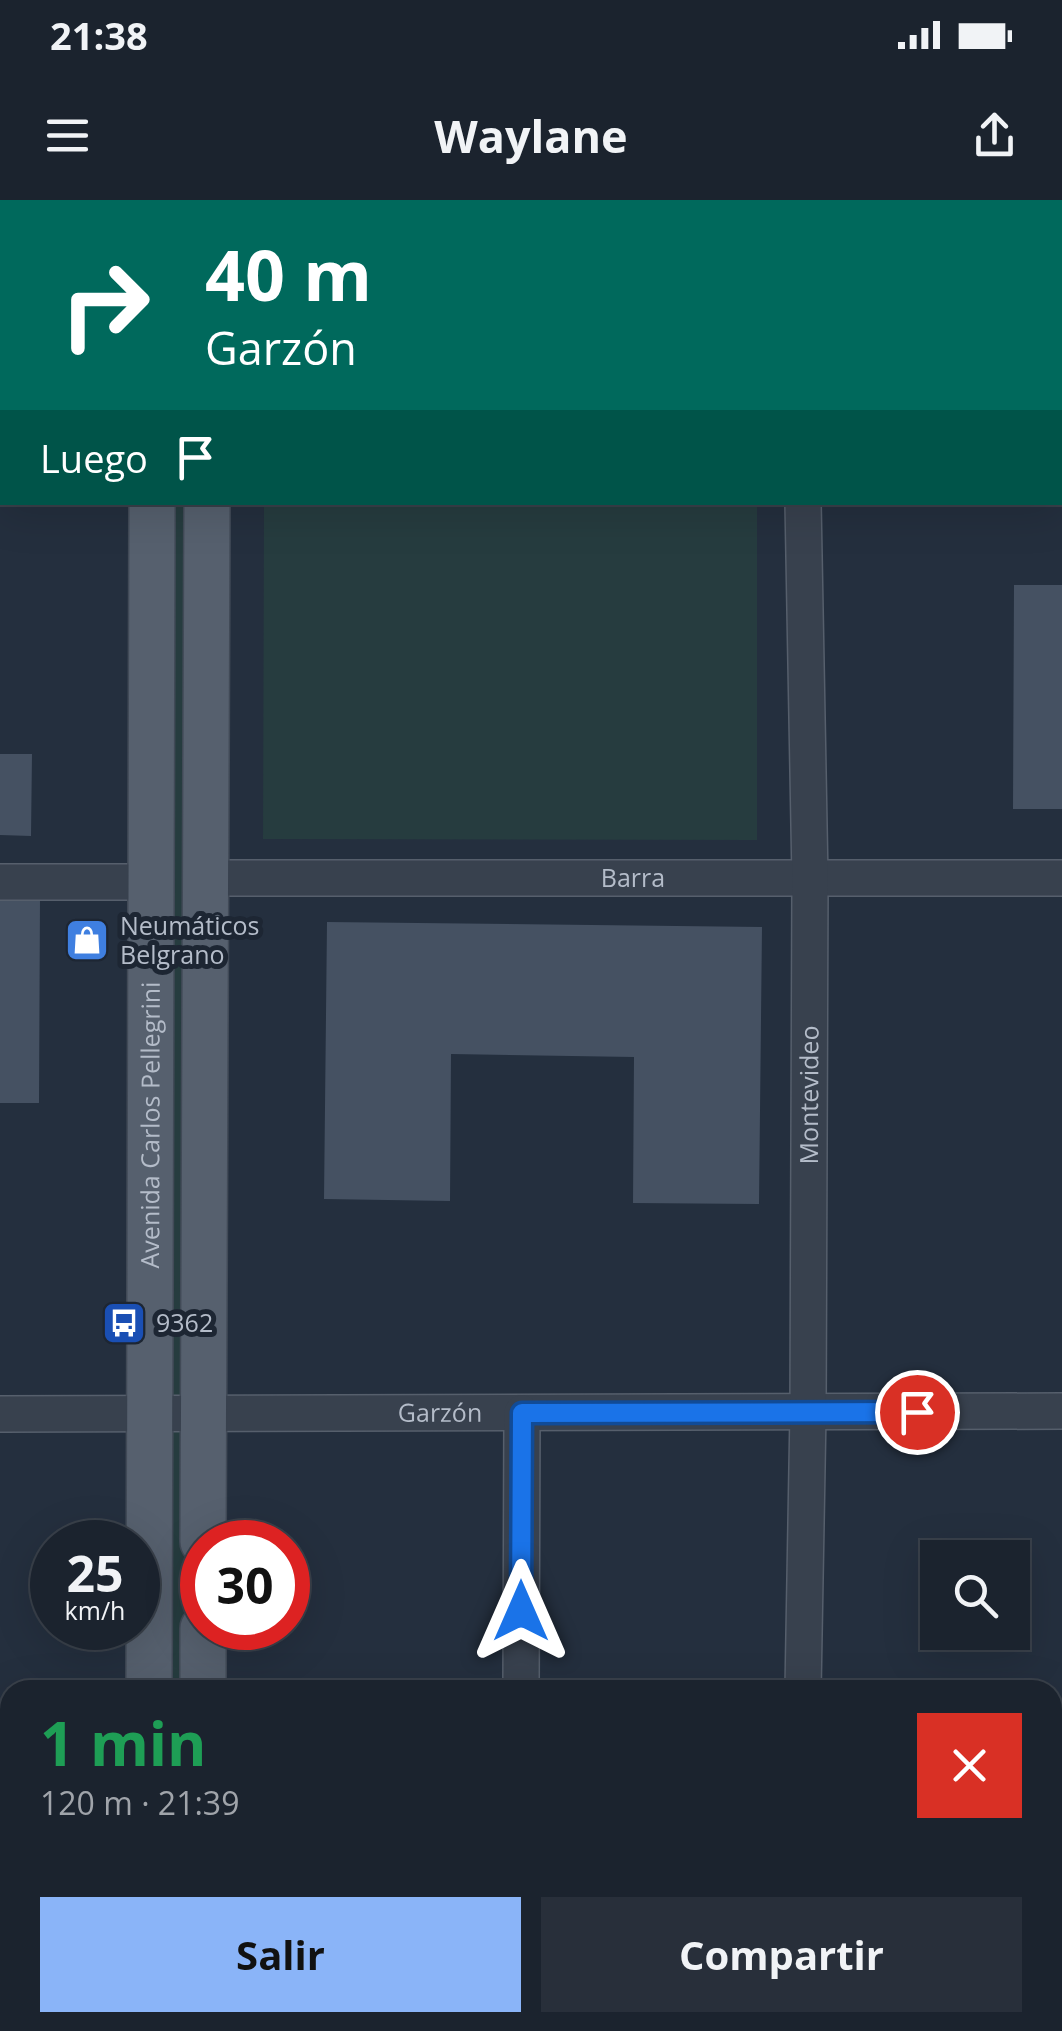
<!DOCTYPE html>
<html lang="es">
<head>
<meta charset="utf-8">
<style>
  :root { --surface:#1b232e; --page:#282f3a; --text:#f1f3f6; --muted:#a0a4aa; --line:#39404a; --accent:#8ab4f8 }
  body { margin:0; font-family:"Open Sans",sans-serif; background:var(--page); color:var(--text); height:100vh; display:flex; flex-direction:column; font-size:38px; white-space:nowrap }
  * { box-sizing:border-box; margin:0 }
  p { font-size:32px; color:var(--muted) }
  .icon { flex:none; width:55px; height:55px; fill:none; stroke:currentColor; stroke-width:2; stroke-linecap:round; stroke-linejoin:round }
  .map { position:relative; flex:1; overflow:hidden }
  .drawer { position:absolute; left:0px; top:1480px; width:1062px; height:352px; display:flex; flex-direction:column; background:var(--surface); border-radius:30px 30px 0 0; box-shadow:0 10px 40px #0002,0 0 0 2px var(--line) }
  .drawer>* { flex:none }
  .guide { position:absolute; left:0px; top:0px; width:1062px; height:305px; box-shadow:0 10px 40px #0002,0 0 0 2px var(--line); background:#00695c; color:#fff; overflow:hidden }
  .tools { position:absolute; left:920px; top:1340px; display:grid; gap:20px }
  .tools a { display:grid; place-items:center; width:110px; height:110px; border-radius:0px; background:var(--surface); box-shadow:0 10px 40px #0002,0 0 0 2px var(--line); font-size:50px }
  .speed { position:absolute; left:30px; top:1320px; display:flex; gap:20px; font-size:50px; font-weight:700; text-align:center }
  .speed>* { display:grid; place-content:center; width:130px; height:130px; border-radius:50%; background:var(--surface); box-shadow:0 10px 40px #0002,0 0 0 2px var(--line); line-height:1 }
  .speed small { font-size:25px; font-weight:400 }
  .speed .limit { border:15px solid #d22; background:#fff; color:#111 }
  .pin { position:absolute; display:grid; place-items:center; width:85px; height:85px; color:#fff; margin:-42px; border:5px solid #fff; border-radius:50%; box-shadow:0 2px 10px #0007 }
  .me { position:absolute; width:110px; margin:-55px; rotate:0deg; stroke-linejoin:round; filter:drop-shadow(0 0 8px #0008) }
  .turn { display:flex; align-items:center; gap:35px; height:210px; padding:0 40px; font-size:45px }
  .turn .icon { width:130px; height:130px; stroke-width:2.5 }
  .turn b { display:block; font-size:70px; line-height:85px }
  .then { display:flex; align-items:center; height:95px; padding:0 40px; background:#0003; gap:20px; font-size:38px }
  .round { display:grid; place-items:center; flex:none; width:105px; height:105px; border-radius:0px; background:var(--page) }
  .summary { display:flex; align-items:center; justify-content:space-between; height:170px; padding:0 40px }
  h1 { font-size:60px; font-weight:700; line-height:75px; color:#1e9e55 }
  .primary-button { display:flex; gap:20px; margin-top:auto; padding:20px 40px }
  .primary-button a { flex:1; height:115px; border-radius:0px; background:var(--accent); color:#111; font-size:40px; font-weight:700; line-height:115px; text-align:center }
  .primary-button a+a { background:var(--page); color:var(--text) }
  .status { display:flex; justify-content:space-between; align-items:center; height:70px; padding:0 50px; background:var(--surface); direction:ltr }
  .status svg { height:28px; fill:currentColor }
  header { display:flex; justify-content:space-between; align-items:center; height:130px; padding:0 40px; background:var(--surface); font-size:45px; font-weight:700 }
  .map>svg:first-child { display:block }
</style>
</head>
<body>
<div class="status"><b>21:38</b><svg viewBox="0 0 49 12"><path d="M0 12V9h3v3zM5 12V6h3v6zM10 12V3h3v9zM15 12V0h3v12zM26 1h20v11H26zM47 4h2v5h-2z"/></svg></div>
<header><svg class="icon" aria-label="menu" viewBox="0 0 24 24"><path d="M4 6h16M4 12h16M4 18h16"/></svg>Waylane<svg class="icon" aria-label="share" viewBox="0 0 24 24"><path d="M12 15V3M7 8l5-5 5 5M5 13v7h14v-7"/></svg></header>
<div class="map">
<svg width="1062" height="1831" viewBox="0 0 1062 1831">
  <rect width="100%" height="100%" fill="#242f3e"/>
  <path fill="#263c3f" d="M207,302L203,1490H149L152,303Z
    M264,303H757V640L263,639Z"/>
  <path fill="#455162" d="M1014,385H1062V609H1013Z
    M0,554H32L31,636L0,635Z
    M0,699H40L39,903H0Z
    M327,722L762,727L759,1004L633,1003L634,857L451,854L450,1001L324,999Z"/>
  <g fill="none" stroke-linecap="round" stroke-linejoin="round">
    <g stroke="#565f6c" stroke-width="38">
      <g id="minor">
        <path d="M800,2V0"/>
        <path d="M0,141L2,142"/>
        <path d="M1060,149H1062"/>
        <path id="s1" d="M205,678H1062"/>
        <path d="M0,682H151"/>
        <path id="s2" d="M0,1214L1062,1211"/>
        <path d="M521,1490L522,1213"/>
        <path id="s3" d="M803,1490L808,1212L810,679L803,302"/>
        <path d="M1052,1753H1062"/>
        <path d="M0,1764H10"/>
        <path d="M798,1822V1831"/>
        <path d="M520,1831V1822"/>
      </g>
    </g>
    <g stroke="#414a57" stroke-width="48">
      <g id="major">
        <path d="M153,2V0"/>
        <path d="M209,2V0"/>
        <path d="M203,1342L207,302"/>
        <path id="s4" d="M149,1490L152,302"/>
        <path d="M203,1490V1428"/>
        <path d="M148,1831V1822"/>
        <path d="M202,1831V1822"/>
      </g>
    </g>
    <use href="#minor" stroke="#38414e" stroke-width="35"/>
    <use href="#major" stroke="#56606e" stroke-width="45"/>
  </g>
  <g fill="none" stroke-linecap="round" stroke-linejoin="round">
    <g stroke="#114b97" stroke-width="25">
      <path id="route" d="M521,1411L522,1213L917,1212"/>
    </g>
    <use href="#route" stroke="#1a73e8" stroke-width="18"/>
  </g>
  <defs>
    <g id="shop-square" transform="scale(2.25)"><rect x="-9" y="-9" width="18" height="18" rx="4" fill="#3f7fe0" stroke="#1d2633"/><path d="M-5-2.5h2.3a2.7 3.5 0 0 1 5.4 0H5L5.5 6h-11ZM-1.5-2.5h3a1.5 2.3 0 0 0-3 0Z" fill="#fff"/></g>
    <g id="bus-square" transform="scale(2.25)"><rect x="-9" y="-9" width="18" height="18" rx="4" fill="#1a4fb4" stroke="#1d2633"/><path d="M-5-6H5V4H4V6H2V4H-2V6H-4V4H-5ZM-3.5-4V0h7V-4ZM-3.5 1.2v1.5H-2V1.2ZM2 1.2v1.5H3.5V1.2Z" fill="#fff"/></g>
  </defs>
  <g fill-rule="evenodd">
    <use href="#shop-square" x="87" y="740"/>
    <use href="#bus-square" x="124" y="1123"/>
  </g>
  <g text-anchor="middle" stroke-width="10" stroke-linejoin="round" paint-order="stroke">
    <g font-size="25" fill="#b4bcc9" stroke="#1d2633">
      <text dy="9" stroke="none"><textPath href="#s1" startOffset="428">Barra</textPath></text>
      <text dy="9" stroke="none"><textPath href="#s3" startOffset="595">Montevideo</textPath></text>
      <text dy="9" stroke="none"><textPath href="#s4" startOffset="565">Avenida Carlos Pellegrini</textPath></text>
      <text dy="9" stroke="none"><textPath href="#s2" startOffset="440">Garzón</textPath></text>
    </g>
    <g font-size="25" fill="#b4bcc9" stroke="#1d2633" text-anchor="start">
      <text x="120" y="735">Neumáticos<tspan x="120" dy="29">Belgrano</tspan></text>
      <text x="156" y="1132">9362</text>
    </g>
  </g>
</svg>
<div class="tools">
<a><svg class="icon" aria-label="search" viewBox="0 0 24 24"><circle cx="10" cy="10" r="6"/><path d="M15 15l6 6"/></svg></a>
</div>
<div class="speed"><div>25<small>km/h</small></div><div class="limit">30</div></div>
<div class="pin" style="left:917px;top:1212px;background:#d93025"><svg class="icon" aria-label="arrive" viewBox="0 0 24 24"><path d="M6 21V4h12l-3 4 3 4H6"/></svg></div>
<svg class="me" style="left:521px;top:1411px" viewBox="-20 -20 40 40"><path d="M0-17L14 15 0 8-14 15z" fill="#1a73e8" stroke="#fff" stroke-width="4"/></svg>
<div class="guide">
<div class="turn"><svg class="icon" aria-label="right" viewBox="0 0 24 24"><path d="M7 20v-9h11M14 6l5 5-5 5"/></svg><div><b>40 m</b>Garzón</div></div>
<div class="then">Luego<svg class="icon" aria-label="arrive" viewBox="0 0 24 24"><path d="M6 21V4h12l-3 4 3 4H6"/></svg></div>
</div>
<section class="drawer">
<div class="summary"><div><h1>1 min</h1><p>120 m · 21:39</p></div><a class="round" style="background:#d93025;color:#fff"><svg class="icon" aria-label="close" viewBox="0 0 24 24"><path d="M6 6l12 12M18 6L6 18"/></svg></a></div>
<div class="primary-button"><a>Salir</a><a>Compartir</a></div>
</section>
</div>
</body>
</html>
